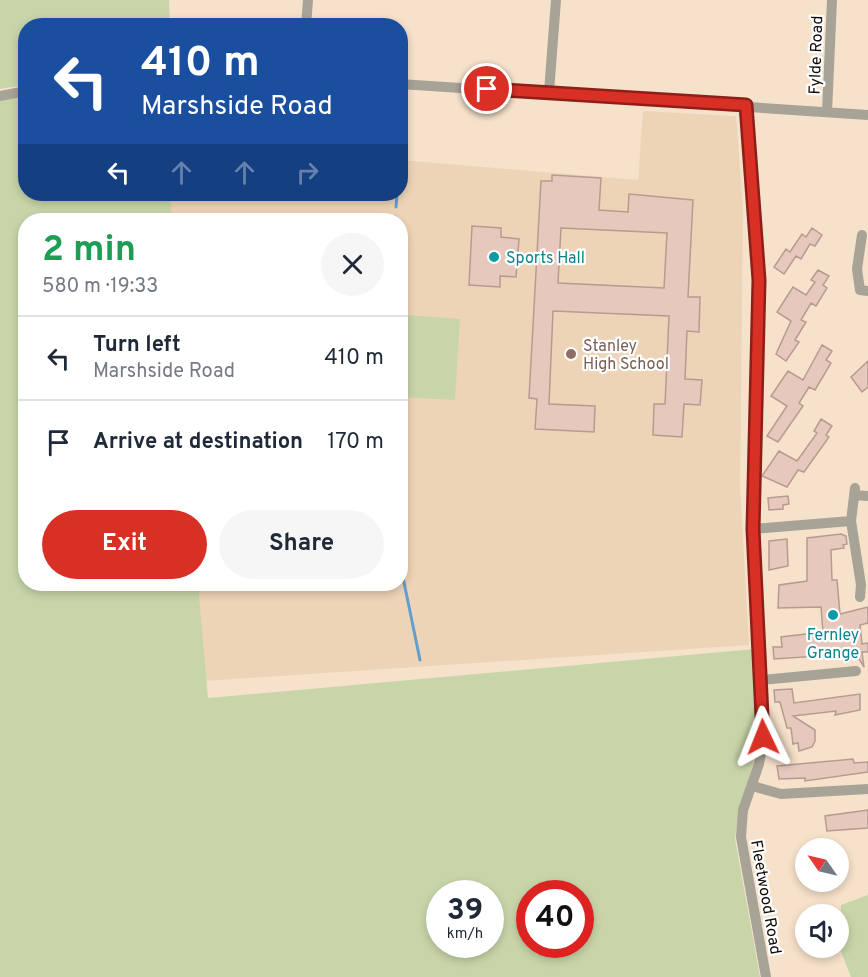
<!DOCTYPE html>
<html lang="en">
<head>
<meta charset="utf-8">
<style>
  :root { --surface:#fff; --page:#f6f6f7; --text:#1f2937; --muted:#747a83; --line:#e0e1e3; --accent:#d93025 }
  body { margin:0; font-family:Overpass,sans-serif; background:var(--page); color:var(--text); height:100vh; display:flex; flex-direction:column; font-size:22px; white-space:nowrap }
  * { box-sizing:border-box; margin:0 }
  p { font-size:20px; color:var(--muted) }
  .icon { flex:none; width:33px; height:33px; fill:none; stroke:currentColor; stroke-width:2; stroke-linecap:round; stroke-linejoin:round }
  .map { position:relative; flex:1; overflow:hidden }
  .sheet { position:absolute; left:18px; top:213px; width:390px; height:378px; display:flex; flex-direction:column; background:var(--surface); border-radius:24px; box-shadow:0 3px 9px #0003 }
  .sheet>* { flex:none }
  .banner { position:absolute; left:18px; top:18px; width:390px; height:183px; border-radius:24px; box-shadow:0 3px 9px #0003; background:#1a4fa0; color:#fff; overflow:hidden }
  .needle { width:39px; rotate:304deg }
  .tools { position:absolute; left:795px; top:838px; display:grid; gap:12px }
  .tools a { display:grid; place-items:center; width:54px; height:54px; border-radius:50%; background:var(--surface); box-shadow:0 3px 9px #0003; font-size:30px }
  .speed { position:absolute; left:426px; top:880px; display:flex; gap:12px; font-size:30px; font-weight:700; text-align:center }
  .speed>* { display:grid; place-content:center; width:78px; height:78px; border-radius:50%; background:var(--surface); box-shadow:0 3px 9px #0003; line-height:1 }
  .speed small { font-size:15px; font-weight:400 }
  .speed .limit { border:9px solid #d22; background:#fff; color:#111 }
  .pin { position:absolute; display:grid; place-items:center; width:51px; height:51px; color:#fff; margin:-26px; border:3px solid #fff; border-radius:50%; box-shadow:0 2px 6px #0007 }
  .me { position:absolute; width:66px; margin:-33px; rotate:358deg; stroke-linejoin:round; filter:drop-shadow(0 0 4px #0008) }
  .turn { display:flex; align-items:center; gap:21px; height:126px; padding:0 24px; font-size:27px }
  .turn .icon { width:78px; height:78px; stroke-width:2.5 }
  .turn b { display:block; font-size:42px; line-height:51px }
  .lanes { display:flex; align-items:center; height:57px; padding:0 24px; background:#0003; justify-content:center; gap:30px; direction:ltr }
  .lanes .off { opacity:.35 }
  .round { display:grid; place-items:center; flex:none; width:63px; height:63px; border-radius:32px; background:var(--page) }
  .head { display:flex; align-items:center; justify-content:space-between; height:102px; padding:0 24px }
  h1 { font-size:36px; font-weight:700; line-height:45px; color:#1e9e55 }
  .cta { display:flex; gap:12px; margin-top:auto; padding:12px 24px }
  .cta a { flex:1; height:69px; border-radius:36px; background:var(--accent); color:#fff; font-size:24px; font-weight:700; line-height:69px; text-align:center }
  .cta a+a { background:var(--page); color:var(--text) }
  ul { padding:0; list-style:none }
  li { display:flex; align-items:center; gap:18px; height:84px; padding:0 24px; border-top:2px solid var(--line) }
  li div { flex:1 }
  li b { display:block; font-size:22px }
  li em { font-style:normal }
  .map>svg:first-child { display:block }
</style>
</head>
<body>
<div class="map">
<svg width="868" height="977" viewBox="0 0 868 977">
  <rect width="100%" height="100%" fill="#f6e1ca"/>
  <path fill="#eed4b7" d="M643,111L736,116L743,207L740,487L749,645L204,681L197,584H400V220H172L170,194H400L401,160L638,180Z"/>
  <path fill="#c8d5a9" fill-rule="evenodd" d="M0,0H169L170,25L26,26L25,85L0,89Z
    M25,96L26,194H170L172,220H26V584H198L208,698L755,649L758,734L753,765L739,809L735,839L760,977H0V101ZM440,894H490V945H440ZM530,894H580V945H530Z
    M406,315L460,319L455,400L401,397Z
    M868,895V977H851L840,949L841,905Z"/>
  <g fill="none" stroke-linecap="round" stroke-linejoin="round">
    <path stroke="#639ecd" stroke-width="3" d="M400,130L402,98
      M396,207L397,194
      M395,220V217
      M400,563L420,660"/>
  </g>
  <path fill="#e6c8bd" stroke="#b89b90" stroke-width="1.5" fill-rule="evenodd" d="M552,175L601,178L599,210L628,212L629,194L693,200L688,297H700L699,332L687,331L685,379L702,380L700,405L684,404L682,437L653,435L654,404H665L669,316L553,311L549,404L595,406L594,432L535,429L537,399L529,398L541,181H552ZM561,228L667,233L664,288L558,283Z
    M472,226L501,228V237L519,239L516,277L500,276V287L469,285Z
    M812,228L822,235L815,246L810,244L801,259L796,256L784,274L774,267L786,249L790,252L802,234L806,237Z
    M818,270L829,276L823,285L827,288L816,306L811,303L801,320L806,322L795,340L799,342L786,361L776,354L791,321L777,312L793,287L806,295L815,282L811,280Z
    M822,345L832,351L826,360L831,363L815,390L809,387L799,403L803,406L778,442L767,436L787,406L771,396L788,371L803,380Z
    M868,361V387L862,392L851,377Z
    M821,419L832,426L826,435L829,437L804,472L798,470L787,487L762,476L779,451L797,461L817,433L814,431Z
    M788,496L789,504L783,505V509L769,510L768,498Z
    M841,534L846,536L847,544L843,545L844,548L831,550L832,580H837L840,614L868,607V623L860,625L862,644L868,643V652H862L864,667L855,652H844V649L834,655L774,659L773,647H782L781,637L823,632L821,607L778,608L779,585L807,581V538Z
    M787,539L788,566L769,570V541Z
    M792,689L794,703L860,694V710L835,715L836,711L793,716L815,730V741L812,747L799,751L798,743L793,744L791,728H787L780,702H775L774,690Z
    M853,759L854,763L868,762V772L805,781V778L779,779L777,766Z
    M868,810V828L827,831L825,816Z"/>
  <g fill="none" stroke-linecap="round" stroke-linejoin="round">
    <path stroke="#a7a397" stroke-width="10" d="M306,26L308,0
      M400,84L868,115
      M549,92L556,0
      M0,96L26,91
      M746,105L759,280L753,529L764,736L759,764L743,810L741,837L766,977
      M827,112L832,0
      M862,235L857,269L860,290L868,291
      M855,488L851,521L861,585L860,597
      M854,495L868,496
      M753,529L851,521
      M761,680L856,671
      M752,786L781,794L868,789"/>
  </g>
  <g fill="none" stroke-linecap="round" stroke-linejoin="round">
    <g stroke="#8d1f18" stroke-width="15">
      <path id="route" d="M487,89L746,105L759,280L753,529L763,737"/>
    </g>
    <use href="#route" stroke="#d93025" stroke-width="10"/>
  </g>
  <g fill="#0f9aa8" stroke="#fff" stroke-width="2">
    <circle cx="494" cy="257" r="6"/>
    <circle cx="833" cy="615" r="6"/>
  </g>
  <circle fill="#8d6e63" stroke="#fff" stroke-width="2" cx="571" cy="354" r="6"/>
  <g text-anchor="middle" stroke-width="4.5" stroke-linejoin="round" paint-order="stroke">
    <g font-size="16" fill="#110b04" stroke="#fff">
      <text transform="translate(815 55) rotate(-88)" y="6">Fylde Road</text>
      <text transform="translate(767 897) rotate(80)" y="6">Fleetwood Road</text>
    </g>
    <g font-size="16" fill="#0d838f" stroke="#fff" text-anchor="start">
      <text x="506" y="263">Sports Hall</text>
      <text x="833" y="640" text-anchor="middle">Fernley<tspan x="833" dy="18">Grange</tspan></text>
    </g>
    <g font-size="16" fill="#785e54" stroke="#fff" text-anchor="start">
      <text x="583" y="351">Stanley<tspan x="583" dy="18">High School</tspan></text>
    </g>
  </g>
</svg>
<div class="tools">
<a><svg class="needle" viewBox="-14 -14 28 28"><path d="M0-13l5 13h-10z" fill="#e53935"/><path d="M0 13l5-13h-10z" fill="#747a83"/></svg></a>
<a><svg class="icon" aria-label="sound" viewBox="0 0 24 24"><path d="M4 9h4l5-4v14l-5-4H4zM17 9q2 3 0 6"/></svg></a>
</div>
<div class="speed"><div>39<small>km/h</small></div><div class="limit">40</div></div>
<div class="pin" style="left:487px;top:89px;background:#d93025"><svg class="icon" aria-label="arrive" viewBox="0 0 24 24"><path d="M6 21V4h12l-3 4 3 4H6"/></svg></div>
<svg class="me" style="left:763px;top:737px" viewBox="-20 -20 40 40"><path d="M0-17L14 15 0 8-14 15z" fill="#d93025" stroke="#fff" stroke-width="4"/></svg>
<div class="banner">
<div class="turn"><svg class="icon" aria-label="left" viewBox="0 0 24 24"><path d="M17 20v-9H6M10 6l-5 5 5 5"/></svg><div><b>410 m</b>Marshside Road</div></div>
<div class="lanes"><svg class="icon" aria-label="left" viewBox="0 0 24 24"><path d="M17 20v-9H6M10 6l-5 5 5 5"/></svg><svg class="icon off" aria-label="ahead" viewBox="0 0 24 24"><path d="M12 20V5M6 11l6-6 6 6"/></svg><svg class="icon off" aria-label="ahead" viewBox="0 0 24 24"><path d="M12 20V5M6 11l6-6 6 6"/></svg><svg class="icon off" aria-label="right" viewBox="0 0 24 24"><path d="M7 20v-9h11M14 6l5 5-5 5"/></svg></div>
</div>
<section class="sheet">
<div class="head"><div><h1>2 min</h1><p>580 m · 19:33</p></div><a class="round"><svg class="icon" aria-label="close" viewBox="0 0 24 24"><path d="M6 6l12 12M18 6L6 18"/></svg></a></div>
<ul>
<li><svg class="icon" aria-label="left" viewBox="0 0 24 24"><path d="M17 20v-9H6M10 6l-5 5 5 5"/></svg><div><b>Turn left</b><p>Marshside Road</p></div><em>410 m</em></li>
<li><svg class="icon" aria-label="arrive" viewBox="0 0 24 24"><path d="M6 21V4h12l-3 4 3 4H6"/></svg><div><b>Arrive at destination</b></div><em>170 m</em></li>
</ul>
<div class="cta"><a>Exit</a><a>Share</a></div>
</section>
</div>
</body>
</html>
